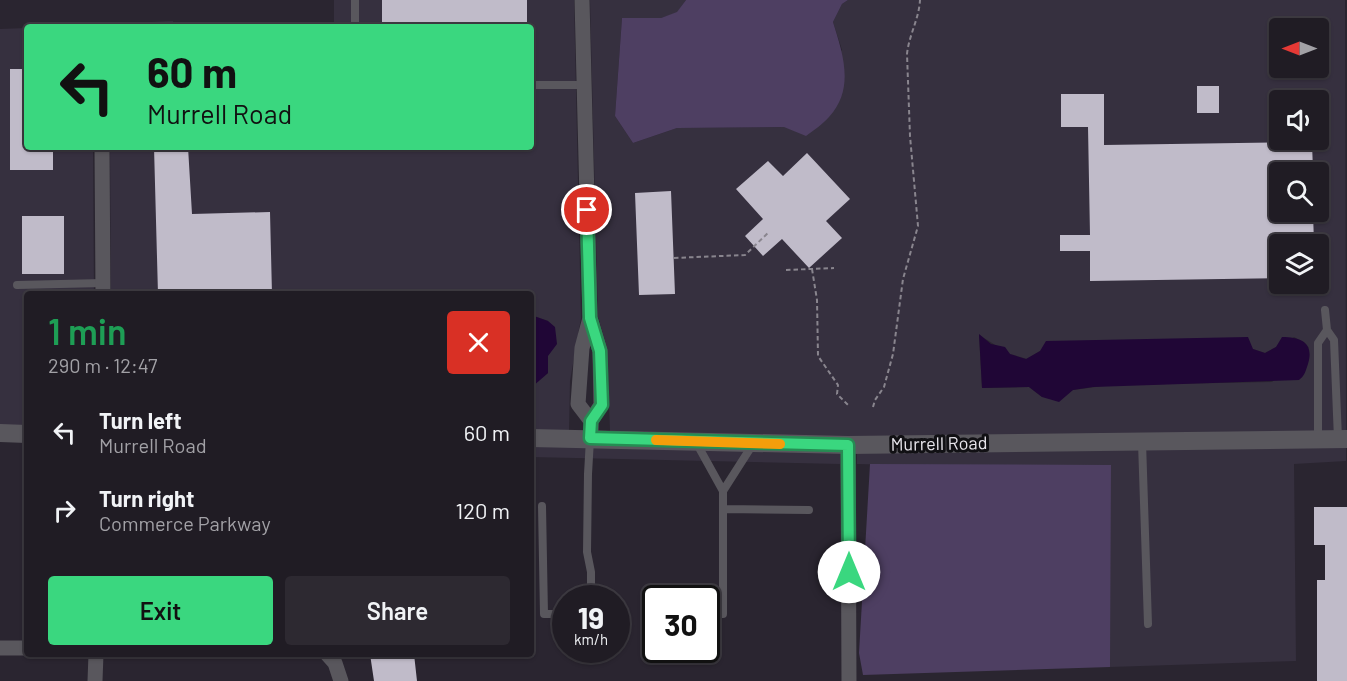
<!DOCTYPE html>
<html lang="en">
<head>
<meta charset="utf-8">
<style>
  :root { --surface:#201c24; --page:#2d2931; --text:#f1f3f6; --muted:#a2a1a6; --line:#3d3a41; --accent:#3ad77f }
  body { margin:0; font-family:Barlow,sans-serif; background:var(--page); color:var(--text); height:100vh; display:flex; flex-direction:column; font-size:22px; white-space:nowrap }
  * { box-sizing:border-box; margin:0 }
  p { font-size:20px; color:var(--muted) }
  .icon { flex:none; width:33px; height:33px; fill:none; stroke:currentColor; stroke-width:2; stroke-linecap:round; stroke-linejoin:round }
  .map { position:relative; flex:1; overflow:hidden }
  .details { position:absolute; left:24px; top:291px; width:510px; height:366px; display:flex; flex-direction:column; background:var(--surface); border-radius:6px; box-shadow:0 2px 4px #0004,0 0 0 2px var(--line) }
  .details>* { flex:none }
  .top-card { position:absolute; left:24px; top:24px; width:510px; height:126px; border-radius:6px; box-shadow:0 2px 4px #0004,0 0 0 2px var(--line); background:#3ad77f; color:#111; overflow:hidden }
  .needle { width:39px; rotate:270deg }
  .buttons { position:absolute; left:1269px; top:18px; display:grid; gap:12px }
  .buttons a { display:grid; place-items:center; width:60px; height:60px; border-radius:6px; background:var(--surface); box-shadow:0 2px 4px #0004,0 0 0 2px var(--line); font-size:30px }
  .speed { position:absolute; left:552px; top:585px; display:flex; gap:12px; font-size:30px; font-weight:700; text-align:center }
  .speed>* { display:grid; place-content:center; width:78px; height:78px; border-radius:50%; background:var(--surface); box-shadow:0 2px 4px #0004,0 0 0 2px var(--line); line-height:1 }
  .speed small { font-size:15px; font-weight:400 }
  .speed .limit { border:3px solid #111; border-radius:9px; background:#fff; color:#111 }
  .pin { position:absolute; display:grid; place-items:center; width:51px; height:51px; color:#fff; margin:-26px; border:3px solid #fff; border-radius:50%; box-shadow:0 2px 6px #0007 }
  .me { position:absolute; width:66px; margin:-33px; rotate:0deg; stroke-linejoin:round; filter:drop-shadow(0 0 4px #0008) }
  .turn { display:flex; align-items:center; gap:21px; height:126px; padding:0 24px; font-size:27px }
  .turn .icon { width:78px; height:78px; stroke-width:2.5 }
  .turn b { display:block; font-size:42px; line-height:51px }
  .round { display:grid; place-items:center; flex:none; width:63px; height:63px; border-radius:6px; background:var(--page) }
  .head { display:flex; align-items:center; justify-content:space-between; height:102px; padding:0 24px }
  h1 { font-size:36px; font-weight:600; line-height:45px; color:#1e9e55 }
  .cta { display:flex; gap:12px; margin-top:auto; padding:12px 24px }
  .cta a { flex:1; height:69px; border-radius:6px; background:var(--accent); color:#111; font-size:24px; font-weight:600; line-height:69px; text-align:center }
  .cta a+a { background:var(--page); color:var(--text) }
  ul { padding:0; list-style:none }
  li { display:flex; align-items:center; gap:18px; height:78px; padding:0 24px }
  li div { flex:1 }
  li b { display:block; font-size:22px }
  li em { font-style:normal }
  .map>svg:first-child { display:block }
</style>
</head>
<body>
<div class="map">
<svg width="1347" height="681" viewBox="0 0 1347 681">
  <rect width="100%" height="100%" fill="#2a2530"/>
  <path fill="#36303f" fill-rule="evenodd" d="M334,0H574L581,318L570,381L569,431H531V387L548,373V321L531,315V294H111L110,147H531V27H334Z
    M590,0H686L677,13L661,18H622L615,116L633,143L677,128L784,127L842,50L833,22L842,4L848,0H1345L1346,431L848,438L610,431L607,348L598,317ZM1280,28H1318V68H1280ZM1280,100H1318V140H1280ZM1280,172H1318V212H1280ZM1280,244H1318V284H1280ZM979,335L1010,354L1027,359L1040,351L1253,349L1265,353L1294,337L1305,343L1309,348L1272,382L1111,385L1073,390L1042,397L1029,387L982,388Z
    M173,21V27H39Z
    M27,28V147H93L94,294H27V427L0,426V29Z
    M531,445L840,452V464L531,457Z
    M1346,446V461L1294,464L1296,661L1110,667V465L933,466L857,464V452Z"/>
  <path fill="#4e3f62" d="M686,0H848L842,4L833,22C843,54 855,89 829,117C823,124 814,130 806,136L784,127L677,128L633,143L615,116L622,18H661L677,12Z
    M870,464L1111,465L1110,667L863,675L859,653Z"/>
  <path fill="#200636" d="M531,315L548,321L555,327L557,344L548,356V373L532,387Z
    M979,334L991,344L1005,347L1010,354L1026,359L1040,351L1046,341L1248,337L1253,349L1265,353L1276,347L1282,337C1304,337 1315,345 1307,367C1305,373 1304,376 1299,380L1093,387L1073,390L1059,402L1042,397L1029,387L982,388Z"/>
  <path fill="#c0bbc9" d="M382,0H527V27H382Z
    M10,69H27V147H53V170H10Z
    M1197,86H1219V113H1197Z
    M1061,94H1104V145L1312,142L1313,172H1280V212H1313L1314,244H1280V278L1090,281V251H1060V235H1090L1088,127H1061Z
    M154,147H188L192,214L270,212L272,294H158Z
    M807,153L850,199L826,221L842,238L809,268L782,239L763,256L745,236L763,219L736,189L768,161L783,176Z
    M671,191L675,294L639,295L635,193Z
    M22,216H64V274H22Z
    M1314,507H1347V681H1317V580H1325V545H1314Z
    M370,654H414L417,681H374Z"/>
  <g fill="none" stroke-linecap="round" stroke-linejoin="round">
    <path stroke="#89858e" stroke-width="2" stroke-dasharray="4.5 3" stroke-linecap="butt" d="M674,258L745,255L769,232
      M812,269L817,300L818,356L838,385L837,394L849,406
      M786,270L834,268
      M873,407L875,400L884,387L893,354L903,279L918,226L910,136L907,54C909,35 919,19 920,0"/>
    <path stroke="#59575d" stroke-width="8" d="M355,0V27
      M531,85H584
      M17,285L103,283
      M1325,310L1327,330
      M590,439L588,474L587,552L591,572V598
      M1318,439V343L1327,330L1334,340L1338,439
      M1142,442L1148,624
      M697,444L723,491V614H706
      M723,491L753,444
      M542,506L544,614H566
      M723,509L809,510
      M616,614H622
      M646,614H656"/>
    <path stroke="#59575d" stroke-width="15" d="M582,0L590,318L582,348L578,404L591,421
      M102,147L103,294
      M590,318L600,351L601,405L591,421V430
      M848,445L849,681
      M0,648H26
      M327,654L335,663L341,681
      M95,681L96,654"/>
    <path stroke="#59575d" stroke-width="18" d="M0,433L27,434
      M531,438L848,445L1347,439"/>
  </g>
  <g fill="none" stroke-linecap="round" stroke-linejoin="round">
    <g stroke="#268c53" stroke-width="15">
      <path id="route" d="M587,210L590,318L600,351L602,405L591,421L590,438L848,445L849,572"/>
    </g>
    <use href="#route" stroke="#3ad77f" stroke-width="10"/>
    <path stroke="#f59e0b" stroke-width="10" d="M656,440L780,444"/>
  </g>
  <g text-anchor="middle" stroke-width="6" stroke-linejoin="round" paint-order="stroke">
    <g font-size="18" fill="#e9e6ed" stroke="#111014">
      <text transform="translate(939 444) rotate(-1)" y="6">Murrell Road</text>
    </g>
  </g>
</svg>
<div class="buttons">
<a><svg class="needle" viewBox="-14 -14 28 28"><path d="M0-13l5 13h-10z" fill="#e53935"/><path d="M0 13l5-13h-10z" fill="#a2a1a6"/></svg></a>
<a><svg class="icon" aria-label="sound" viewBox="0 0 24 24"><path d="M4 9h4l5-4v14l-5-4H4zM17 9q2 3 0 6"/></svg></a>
<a><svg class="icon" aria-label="search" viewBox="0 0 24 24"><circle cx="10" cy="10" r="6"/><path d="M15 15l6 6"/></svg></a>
<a><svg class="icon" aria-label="layers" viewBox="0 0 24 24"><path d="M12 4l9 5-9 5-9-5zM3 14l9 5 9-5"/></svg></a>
</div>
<div class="speed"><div>19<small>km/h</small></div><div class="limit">30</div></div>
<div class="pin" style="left:587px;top:210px;background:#d93025"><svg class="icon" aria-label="arrive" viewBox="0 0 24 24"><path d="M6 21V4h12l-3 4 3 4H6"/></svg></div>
<svg class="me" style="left:849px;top:572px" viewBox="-20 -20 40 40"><circle r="19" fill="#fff"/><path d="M0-13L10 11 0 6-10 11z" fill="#3ad77f"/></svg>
<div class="top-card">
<div class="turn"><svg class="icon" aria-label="left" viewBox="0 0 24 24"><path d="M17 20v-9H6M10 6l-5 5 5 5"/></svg><div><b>60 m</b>Murrell Road</div></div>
</div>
<section class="details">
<div class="head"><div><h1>1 min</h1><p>290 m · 12:47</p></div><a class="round" style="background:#d93025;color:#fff"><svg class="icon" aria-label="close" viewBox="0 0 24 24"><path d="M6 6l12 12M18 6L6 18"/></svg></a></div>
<ul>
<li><svg class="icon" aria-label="left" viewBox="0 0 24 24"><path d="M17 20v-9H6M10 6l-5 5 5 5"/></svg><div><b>Turn left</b><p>Murrell Road</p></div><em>60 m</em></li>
<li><svg class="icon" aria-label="right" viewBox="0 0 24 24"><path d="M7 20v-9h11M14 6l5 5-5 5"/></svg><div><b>Turn right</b><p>Commerce Parkway</p></div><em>120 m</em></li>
</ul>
<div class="cta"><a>Exit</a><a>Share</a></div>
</section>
</div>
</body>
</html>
